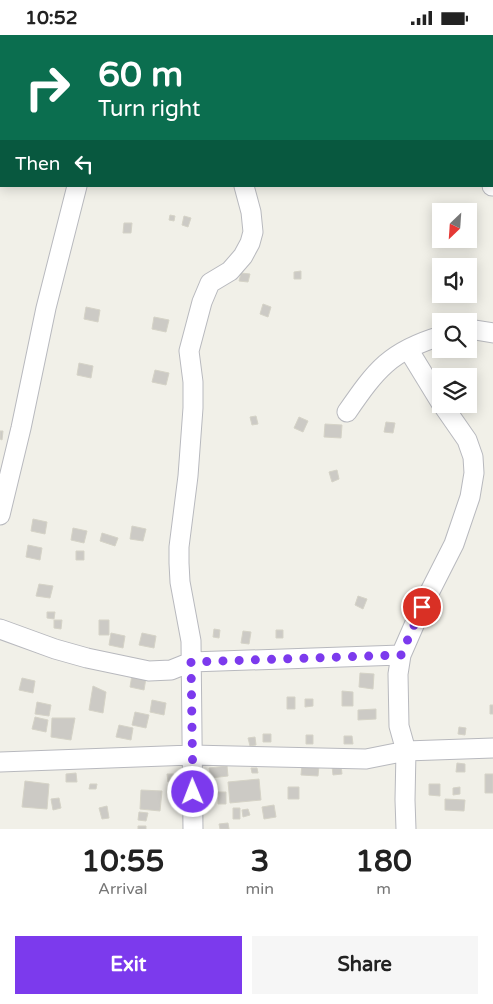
<!DOCTYPE html>
<html lang="en">
<head>
<meta charset="utf-8">
<style>
  :root { --surface:#fff; --page:#f6f6f6; --text:#222; --muted:#767676; --accent:#7c3aed }
  body { margin:0; font-family:"Varela Round",sans-serif; background:var(--page); color:var(--text); height:100vh; display:flex; flex-direction:column; font-size:19px; white-space:nowrap }
  * { box-sizing:border-box; margin:0 }
  p { font-size:16px; color:var(--muted) }
  .icon { flex:none; width:28px; height:28px; fill:none; stroke:currentColor; stroke-width:2; stroke-linecap:round; stroke-linejoin:round }
  .map { position:relative; height:794px; overflow:hidden }
  .sheet { display:flex; flex-direction:column; background:var(--surface); flex:1 }
  .sheet>* { flex:none }
  .top-card { position:absolute; left:0px; top:0px; width:494px; height:152px; box-shadow:0 2px 12px #0003; background:#0b6e4f; color:#fff; overflow:hidden }
  .needle { width:32px; rotate:205deg }
  .controls { position:absolute; left:432px; top:168px; display:grid; gap:10px }
  .controls a { display:grid; place-items:center; width:45px; height:45px; border-radius:0px; background:var(--surface); box-shadow:0 2px 12px #0003; font-size:25px }
  .pin { position:absolute; display:grid; place-items:center; width:42px; height:42px; color:#fff; margin:-21px; border:2px solid #fff; border-radius:50%; box-shadow:0 1px 5px #0007 }
  .me { position:absolute; width:55px; margin:-28px; rotate:359deg; stroke-linejoin:round; filter:drop-shadow(0 0 4px #0008) }
  .turn { display:flex; align-items:center; gap:18px; height:105px; padding:0 15px; font-size:22px }
  .turn .icon { width:65px; height:65px; stroke-width:2.5 }
  .turn b { display:block; font-size:35px; line-height:42px }
  .then { display:flex; align-items:center; height:48px; padding:0 15px; background:#0003; gap:10px; font-size:19px }
  .eta { display:flex; justify-content:space-evenly; align-items:center; height:85px; text-align:center }
  .eta b { font-size:30px; font-weight:800; line-height:35px }
  .button { display:flex; gap:10px; margin-top:auto; padding:10px 15px }
  .button a { flex:1; height:58px; border-radius:0px; background:var(--accent); color:#fff; font-size:20px; font-weight:800; line-height:58px; text-align:center }
  .button a+a { background:var(--page); color:var(--text) }
  .status { display:flex; justify-content:space-between; align-items:center; height:35px; padding:0 25px; background:var(--surface); direction:ltr }
  .status svg { height:14px; fill:currentColor }
  .map>svg:first-child { display:block }
</style>
</head>
<body>
<div class="status"><b>10:52</b><svg viewBox="0 0 49 12"><path d="M0 12V9h3v3zM5 12V6h3v6zM10 12V3h3v9zM15 12V0h3v12zM26 1h20v11H26zM47 4h2v5h-2z"/></svg></div>
<div class="map">
<svg width="493" height="794" viewBox="0 0 493 794">
  <rect width="100%" height="100%" fill="#f1f0e8"/>
  <path fill="#cccac5" stroke="#d5d3c7" d="M170,180L175,181L174,186L169,185Z
    M184,181L191,183L188,192L182,190Z
    M124,188H132L131,198H123Z
    M301,236V244H294V237Z
    M241,238L250,239L248,247L239,246Z
    M263,269L271,272L268,282L260,279Z
    M86,272L100,275L98,287L84,284Z
    M154,282L169,285L166,297L152,294Z
    M79,328L93,331L91,343L77,340Z
    M155,335L169,338L166,350L152,347Z
    M256,381L258,389L252,390L250,382Z
    M299,382L308,386L303,397L294,393Z
    M386,387L395,388L393,398L384,397Z
    M325,389L342,390L341,403L324,402Z
    M0,396H3L2,405L0,404Z
    M337,435L339,444L332,447L329,437Z
    M33,484L47,487L45,499L31,496Z
    M132,491L146,494L143,506L130,504Z
    M73,493L87,496L84,508L71,505Z
    M102,498L118,503L115,511L100,506Z
    M28,510L42,513L40,525L26,522Z
    M76,516H84V525H76Z
    M39,549L53,551L50,563L36,561Z
    M358,561L367,564L363,574L355,570Z
    M47,577H55L54,584L47,583Z
    M54,585H62L61,594L54,593Z
    M99,585H109V600H99Z
    M214,594L220,595L219,603L213,602Z
    M276,595H283V603H276Z
    M243,596L251,597L249,609L241,608Z
    M111,598L125,601L123,613L109,610Z
    M142,598L156,601L154,613L139,610Z
    M360,638L374,639L373,654L359,652Z
    M132,640L146,643L144,655L130,652Z
    M22,643L35,646L33,658L19,655Z
    M93,651L106,657L103,678L89,675Z
    M342,656L353,657V671H342Z
    M287,662H295V674H287Z
    M305,664H313V671L305,672Z
    M152,665L166,668L164,680L150,677Z
    M37,667L51,670L49,681L35,679Z
    M490,670H493V679H490Z
    M376,674V684L358,685V675Z
    M135,677L149,680L146,693L132,690Z
    M35,682L48,685L46,697L32,694Z
    M52,683H75L71,705L51,702Z
    M119,690L133,693L131,705L116,702Z
    M459,692L466,693L465,700L458,699Z
    M263,699H271V707H263Z
    M306,700H313V709H306Z
    M344,701H352L353,709H344Z
    M255,702L256,710L250,711L248,703Z
    M457,728L465,729V737H456Z
    M302,729L319,731L318,741L301,740Z
    M341,730L342,739L333,740L332,731Z
    M227,731L228,741L211,743L209,733Z
    M251,733H257L258,738H252Z
    M76,738L77,747H66V739Z
    M167,739H174V746L168,747Z
    M485,739H493V758H485Z
    M259,744L261,765L230,768L228,747Z
    M25,746L49,749L47,774L22,772Z
    M90,749H97L96,754H89Z
    M429,749H440V761L429,760Z
    M288,752H299V764H288Z
    M460,752V759L453,760V753Z
    M141,755L162,756L160,776L140,774Z
    M218,757H226V769H218Z
    M59,763L61,773L53,775L51,764Z
    M445,764L465,765L464,776L445,775Z
    M274,770L276,782L264,784L262,772Z
    M107,771L109,783L102,784L99,773Z
    M233,773H240V784H233Z
    M248,774L250,780L243,782L242,775Z
    M139,777L148,778L146,786L138,785Z
    M228,788L229,794H220L219,789Z
    M138,791H146V794H138Z"/>
  <g fill="none" stroke-linecap="round" stroke-linejoin="round">
    <g stroke="#b8b9be" stroke-width="21">
      <path id="minor" d="M240,0L242,1
        M112,1V0
        M492,14H493
        M492,151H493
        M469,294L493,298
        M408,314L441,368
        M347,377C376,335 390,316 441,301
        M0,480L21,393L46,273L77,151
        M0,594L55,614L87,623L149,636L171,635L191,627L401,620
        M0,727L192,720L366,724L406,716L493,713
        M193,794L191,606L180,547L179,528V512L188,441L193,373V347L189,316L202,267L210,248L230,236L243,221L250,208L253,197L251,177L244,151
        M406,794L405,765L406,716L399,691L398,639L401,620L422,572L454,509L470,462L474,438L473,422L467,405L442,369"/>
    </g>
    <use href="#minor" stroke="#fff" stroke-width="19"/>
  </g>
  <g fill="none" stroke-linecap="round" stroke-linejoin="round">
    <path stroke="#7c3aed" stroke-width="9" stroke-dasharray="0 16.2" d="M193,757L191,627L401,620L422,572"/>
  </g>
</svg>
<div class="controls">
<a><svg class="needle" viewBox="-14 -14 28 28"><path d="M0-13l5 13h-10z" fill="#e53935"/><path d="M0 13l5-13h-10z" fill="#767676"/></svg></a>
<a><svg class="icon" aria-label="sound" viewBox="0 0 24 24"><path d="M4 9h4l5-4v14l-5-4H4zM17 9q2 3 0 6"/></svg></a>
<a><svg class="icon" aria-label="search" viewBox="0 0 24 24"><circle cx="10" cy="10" r="6"/><path d="M15 15l6 6"/></svg></a>
<a><svg class="icon" aria-label="layers" viewBox="0 0 24 24"><path d="M12 4l9 5-9 5-9-5zM3 14l9 5 9-5"/></svg></a>
</div>
<div class="pin" style="left:422px;top:572px;background:#d93025"><svg class="icon" aria-label="arrive" viewBox="0 0 24 24"><path d="M6 21V4h12l-3 4 3 4H6"/></svg></div>
<svg class="me" style="left:193px;top:757px" viewBox="-20 -20 40 40"><circle r="17" fill="#7c3aed" stroke="#fff" stroke-width="3"/><path d="M0-11L8 9 0 5-8 9z" fill="#fff"/></svg>
<div class="top-card">
<div class="turn"><svg class="icon" aria-label="right" viewBox="0 0 24 24"><path d="M7 20v-9h11M14 6l5 5-5 5"/></svg><div><b>60 m</b>Turn right</div></div>
<div class="then">Then<svg class="icon" aria-label="left" viewBox="0 0 24 24"><path d="M17 20v-9H6M10 6l-5 5 5 5"/></svg></div>
</div>
</div>
<section class="sheet">
<div class="eta">
<div><b>10:55</b><p>Arrival</p></div>
<div><b>3</b><p>min</p></div>
<div><b>180</b><p>m</p></div>
</div>
<div class="button"><a>Exit</a><a>Share</a></div>
</section>
</body>
</html>
